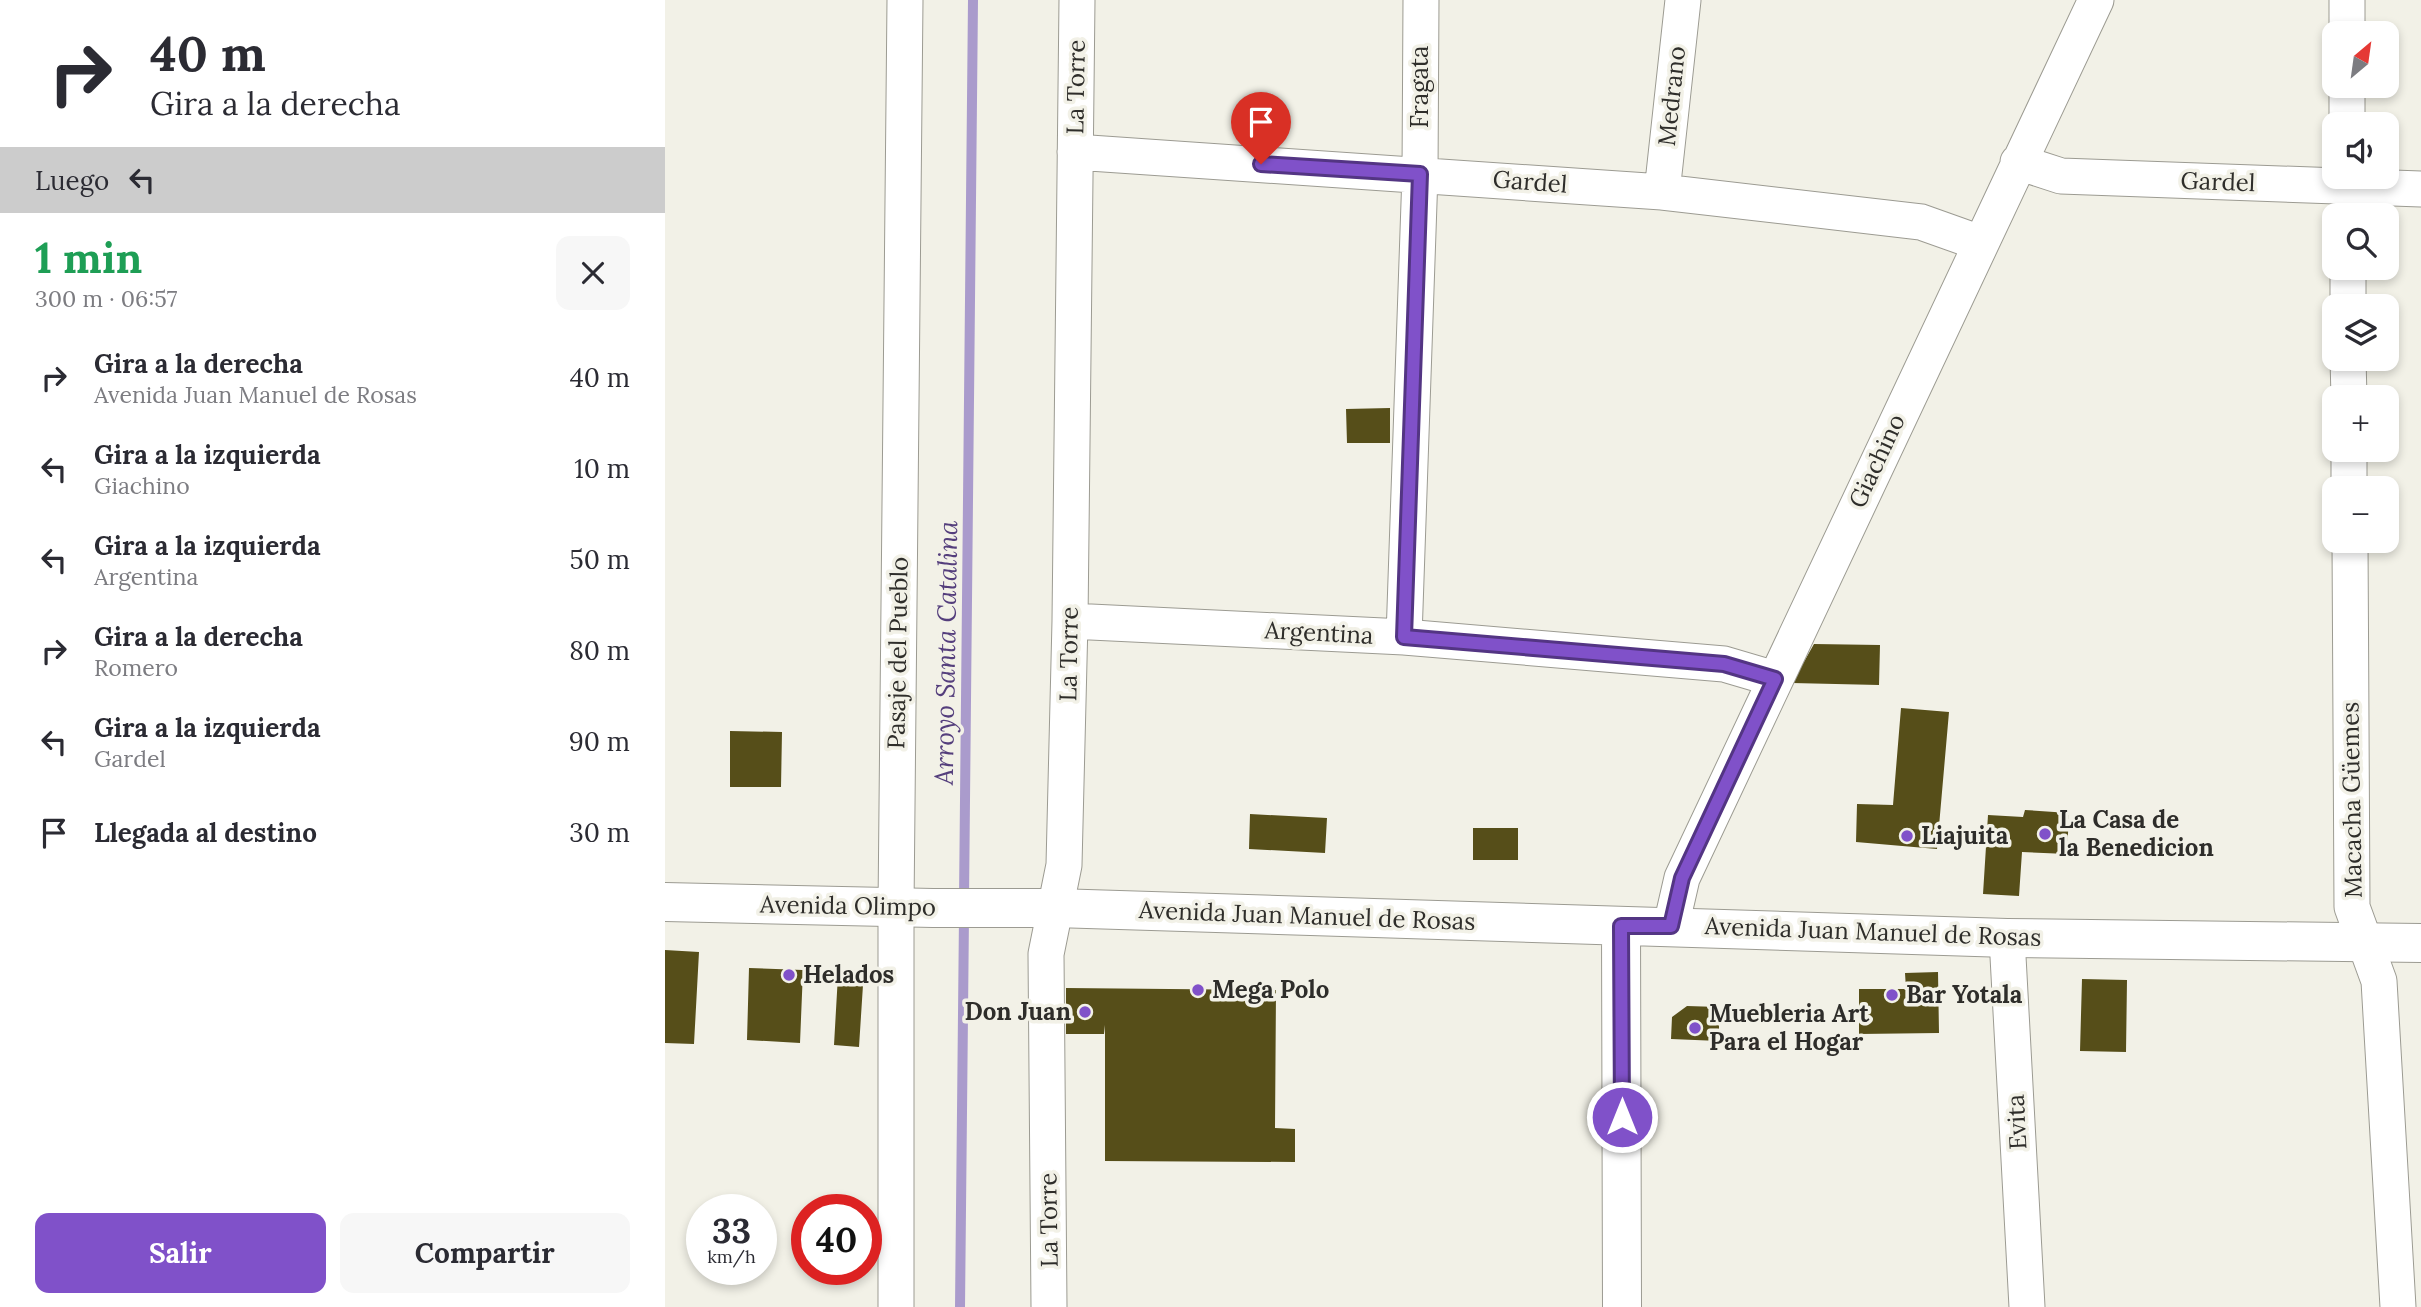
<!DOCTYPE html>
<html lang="es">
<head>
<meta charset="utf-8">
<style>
  :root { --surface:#fff; --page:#f7f7f7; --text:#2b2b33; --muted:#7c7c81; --accent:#8051c9 }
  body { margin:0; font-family:Lora,serif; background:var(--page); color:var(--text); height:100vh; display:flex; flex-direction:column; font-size:26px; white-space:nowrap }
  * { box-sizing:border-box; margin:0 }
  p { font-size:23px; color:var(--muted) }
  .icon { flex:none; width:38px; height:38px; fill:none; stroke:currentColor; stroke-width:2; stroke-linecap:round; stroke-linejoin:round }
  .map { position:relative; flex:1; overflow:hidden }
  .details { display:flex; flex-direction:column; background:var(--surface); width:665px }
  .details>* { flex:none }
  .hud { background:#fff; color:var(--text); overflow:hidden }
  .needle { width:46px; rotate:29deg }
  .fabs { position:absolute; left:1657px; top:21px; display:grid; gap:14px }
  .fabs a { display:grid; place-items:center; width:77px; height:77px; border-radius:14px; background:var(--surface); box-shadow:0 4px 10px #0003; font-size:35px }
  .speed { position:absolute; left:21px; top:1194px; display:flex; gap:14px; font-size:35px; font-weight:700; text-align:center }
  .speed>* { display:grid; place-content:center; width:91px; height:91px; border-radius:50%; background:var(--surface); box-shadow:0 4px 10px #0003; line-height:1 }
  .speed small { font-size:18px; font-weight:400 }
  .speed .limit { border:10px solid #d22; background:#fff; color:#111 }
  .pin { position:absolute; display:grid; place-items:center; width:60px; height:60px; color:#fff; margin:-72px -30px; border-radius:50% 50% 50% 0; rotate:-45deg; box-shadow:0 0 7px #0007 }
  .pin .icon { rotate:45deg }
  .me { position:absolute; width:77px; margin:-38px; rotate:0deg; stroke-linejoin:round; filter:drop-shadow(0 0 5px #0008) }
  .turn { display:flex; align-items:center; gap:24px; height:147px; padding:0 35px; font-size:32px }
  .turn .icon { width:91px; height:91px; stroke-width:2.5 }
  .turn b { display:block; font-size:49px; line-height:60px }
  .then { display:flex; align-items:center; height:66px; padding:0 35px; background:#0003; gap:14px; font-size:26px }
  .round { display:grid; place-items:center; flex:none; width:74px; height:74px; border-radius:14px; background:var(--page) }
  .overview { display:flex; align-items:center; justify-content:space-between; height:119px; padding:0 35px }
  h1 { font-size:42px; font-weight:700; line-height:52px; color:#1e9e55 }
  .cta { display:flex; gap:14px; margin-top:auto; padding:14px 35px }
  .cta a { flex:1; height:80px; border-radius:14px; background:var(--accent); color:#fff; font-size:28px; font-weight:700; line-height:80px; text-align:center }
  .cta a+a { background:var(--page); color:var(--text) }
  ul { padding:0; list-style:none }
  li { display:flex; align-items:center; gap:21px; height:91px; padding:0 35px }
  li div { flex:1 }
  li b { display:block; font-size:26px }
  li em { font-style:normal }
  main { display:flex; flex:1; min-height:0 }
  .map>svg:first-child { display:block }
</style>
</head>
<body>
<main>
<section class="details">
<div class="hud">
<div class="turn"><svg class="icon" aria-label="right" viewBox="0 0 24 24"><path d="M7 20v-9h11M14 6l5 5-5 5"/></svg><div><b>40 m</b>Gira a la derecha</div></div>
<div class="then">Luego<svg class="icon" aria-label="left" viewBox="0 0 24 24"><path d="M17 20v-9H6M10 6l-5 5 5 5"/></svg></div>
</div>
<div class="overview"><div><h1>1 min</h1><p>300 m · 06:57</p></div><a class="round"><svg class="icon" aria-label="close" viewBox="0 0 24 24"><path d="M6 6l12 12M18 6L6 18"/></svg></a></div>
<ul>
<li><svg class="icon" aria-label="right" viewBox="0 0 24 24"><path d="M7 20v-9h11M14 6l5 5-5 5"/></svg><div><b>Gira a la derecha</b><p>Avenida Juan Manuel de Rosas</p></div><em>40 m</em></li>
<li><svg class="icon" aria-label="left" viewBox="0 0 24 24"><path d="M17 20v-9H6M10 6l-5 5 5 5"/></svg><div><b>Gira a la izquierda</b><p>Giachino</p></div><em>10 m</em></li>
<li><svg class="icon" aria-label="left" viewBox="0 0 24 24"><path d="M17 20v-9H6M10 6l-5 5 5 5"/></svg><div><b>Gira a la izquierda</b><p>Argentina</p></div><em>50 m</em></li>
<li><svg class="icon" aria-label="right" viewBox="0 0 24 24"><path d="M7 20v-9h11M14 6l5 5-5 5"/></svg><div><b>Gira a la derecha</b><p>Romero</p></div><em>80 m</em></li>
<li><svg class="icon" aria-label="left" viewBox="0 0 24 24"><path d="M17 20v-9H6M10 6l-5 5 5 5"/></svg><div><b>Gira a la izquierda</b><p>Gardel</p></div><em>90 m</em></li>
<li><svg class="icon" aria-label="arrive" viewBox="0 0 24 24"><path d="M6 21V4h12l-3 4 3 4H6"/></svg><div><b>Llegada al destino</b></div><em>30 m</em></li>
</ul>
<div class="cta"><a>Salir</a><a>Compartir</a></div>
</section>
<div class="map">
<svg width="1756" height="1307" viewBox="0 0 1756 1307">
  <rect width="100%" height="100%" fill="#f2f1e7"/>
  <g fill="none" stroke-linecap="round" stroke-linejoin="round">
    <path stroke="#aa9bcc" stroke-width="10" d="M299,900L308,0
      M295,1307L299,916"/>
  </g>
  <path fill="#564e19" d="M725,408V443H682L681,409Z
    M1149,644L1215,645L1214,685L1127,683Z
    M1236,708L1284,712L1272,849L1191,842L1192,804L1228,805Z
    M65,731L117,732L116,787H65Z
    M1360,810L1404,813L1402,854L1357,852L1354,896L1318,894L1323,815L1358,817Z
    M585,814L662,818L660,853L584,849Z
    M808,828H853V860H808Z
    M0,950L34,952L29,1044L0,1043Z
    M84,968L138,970L135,1043L82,1040Z
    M1273,972L1274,1033L1194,1034V989H1241L1240,973Z
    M173,975L182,976L198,985L194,1047L169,1045Z
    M1417,979L1462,980L1461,1052L1415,1051Z
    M401,988L611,990L610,1128L630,1129V1162L440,1161V1025L439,1034H401Z
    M1022,1006L1054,1007V1041L1006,1039L1007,1017Z"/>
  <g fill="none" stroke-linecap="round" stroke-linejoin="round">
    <g stroke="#9c9b92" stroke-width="37">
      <path id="street" d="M1682,0V33
        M1682,86V124
        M410,152L997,192L1256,222L1315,243
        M1353,162L1396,176L1756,189
        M997,192L1018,0
        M1683,268V306
        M1683,359L1684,397
        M1684,450V488
        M1685,541L1687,907L1714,981L1733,1307
        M405,621L739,637L1059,664L1110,679
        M739,637L755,174L756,0
        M1006,926L1017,878L1431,0
        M1342,938L1362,1307
        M231,1307V907L240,0
        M384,1307L381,954L399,865L405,621L412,0"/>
    </g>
    <g stroke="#9c9b92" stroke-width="40">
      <path id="secondary" d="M0,902L268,908H390L1342,938L1756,943
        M956,926L957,1307"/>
    </g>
    <use href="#street" stroke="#fff" stroke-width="35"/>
    <use href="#secondary" stroke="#fff" stroke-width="38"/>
  </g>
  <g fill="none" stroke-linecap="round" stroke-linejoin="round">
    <g stroke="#533583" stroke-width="18">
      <path id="route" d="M596,164L755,174L739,637L1059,664L1110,679L1017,878L1006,926H956L957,1117"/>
    </g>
    <use href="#route" stroke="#8051c9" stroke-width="12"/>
  </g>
  <g fill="#8051c9" stroke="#f2f1e7" stroke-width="2.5">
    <circle cx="1380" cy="834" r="7"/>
    <circle cx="1242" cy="836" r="7"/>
    <circle cx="124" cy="975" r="7"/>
    <circle cx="533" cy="990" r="7"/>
    <circle cx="1227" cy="995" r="7"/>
    <circle cx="420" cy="1012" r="7"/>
    <circle cx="1030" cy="1028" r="7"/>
  </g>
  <g text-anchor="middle" stroke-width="7" stroke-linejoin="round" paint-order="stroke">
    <g font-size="24" fill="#2e2d2a" stroke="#f2f1e7">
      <text transform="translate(411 87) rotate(-89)" y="8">La Torre</text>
      <text transform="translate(755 87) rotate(-90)" y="8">Fragata</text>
      <text transform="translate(1007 96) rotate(-84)" y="8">Medrano</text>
      <text transform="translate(865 182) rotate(4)" y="8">Gardel</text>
      <text transform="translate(1553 182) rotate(2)" y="8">Gardel</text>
      <text transform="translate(1212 461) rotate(-65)" y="8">Giachino</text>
      <text transform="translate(654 633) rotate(3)" y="8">Argentina</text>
      <text transform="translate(233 653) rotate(-89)" y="8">Pasaje del Pueblo</text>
      <text transform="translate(404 654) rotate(-89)" y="8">La Torre</text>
      <text transform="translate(1687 800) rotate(-91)" y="8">Macacha Güemes</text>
      <text transform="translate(183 906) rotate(1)" y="8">Avenida Olimpo</text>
      <text transform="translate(642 916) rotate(2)" y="8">Avenida Juan Manuel de Rosas</text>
      <text transform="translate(1208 932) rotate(2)" y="8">Avenida Juan Manuel de Rosas</text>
      <text transform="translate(1352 1122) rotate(-93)" y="8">Evita</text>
      <text transform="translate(384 1220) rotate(-91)" y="8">La Torre</text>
    </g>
    <g font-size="24" font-weight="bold" fill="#2e2d2a" stroke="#f2f1e7" text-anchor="start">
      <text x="1394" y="828">La Casa de<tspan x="1394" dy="28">la Benedicion</tspan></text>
      <text x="1256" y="844">Liajuita</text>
      <text x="138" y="983">Helados</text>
      <text x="547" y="998">Mega Polo</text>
      <text x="1241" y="1003">Bar Yotala</text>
      <text x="406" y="1020" text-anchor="end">Don Juan</text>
      <text x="1044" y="1022">Muebleria Art<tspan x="1044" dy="28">Para el Hogar</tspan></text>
    </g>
    <g font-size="26" font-style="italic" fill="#543e7c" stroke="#f2f1e7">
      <text transform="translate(281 653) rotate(-89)" y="9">Arroyo Santa Catalina</text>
    </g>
  </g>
</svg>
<div class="fabs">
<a><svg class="needle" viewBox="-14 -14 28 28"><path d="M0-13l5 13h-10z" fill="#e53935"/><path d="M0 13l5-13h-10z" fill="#7c7c81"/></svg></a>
<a><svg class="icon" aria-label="sound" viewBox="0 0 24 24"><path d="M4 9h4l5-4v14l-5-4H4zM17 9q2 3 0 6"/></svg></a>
<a><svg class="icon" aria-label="search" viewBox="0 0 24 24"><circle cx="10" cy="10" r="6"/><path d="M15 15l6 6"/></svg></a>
<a><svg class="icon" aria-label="layers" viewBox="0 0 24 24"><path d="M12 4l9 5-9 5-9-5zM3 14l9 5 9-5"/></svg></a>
<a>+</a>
<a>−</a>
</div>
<div class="speed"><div>33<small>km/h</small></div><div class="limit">40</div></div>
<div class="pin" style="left:596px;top:164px;background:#d93025"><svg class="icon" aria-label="arrive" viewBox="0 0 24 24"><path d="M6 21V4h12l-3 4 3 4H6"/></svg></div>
<svg class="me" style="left:957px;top:1117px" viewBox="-20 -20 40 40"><circle r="17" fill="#8051c9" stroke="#fff" stroke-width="3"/><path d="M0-11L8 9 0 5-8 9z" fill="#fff"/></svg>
</div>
</main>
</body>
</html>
